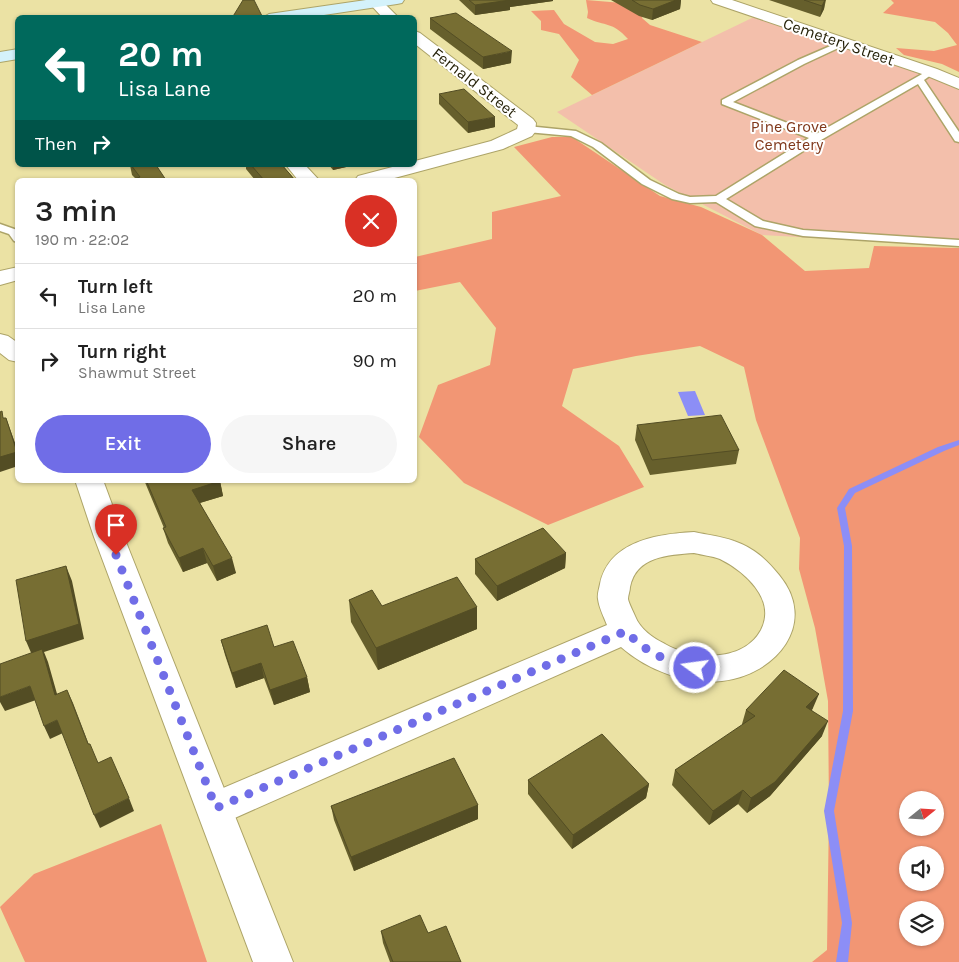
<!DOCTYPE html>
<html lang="en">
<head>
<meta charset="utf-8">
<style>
  :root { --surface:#fff; --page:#f6f6f6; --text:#222; --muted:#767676; --line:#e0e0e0; --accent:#706de7 }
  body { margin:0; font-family:Karla,sans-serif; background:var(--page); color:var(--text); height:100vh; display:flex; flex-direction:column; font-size:19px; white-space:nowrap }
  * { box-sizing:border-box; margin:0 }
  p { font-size:16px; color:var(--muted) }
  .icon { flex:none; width:28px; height:28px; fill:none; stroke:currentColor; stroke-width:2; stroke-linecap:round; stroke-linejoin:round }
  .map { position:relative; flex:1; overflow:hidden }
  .side { position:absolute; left:15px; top:178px; width:402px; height:305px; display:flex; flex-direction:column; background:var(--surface); border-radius:8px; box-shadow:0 1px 4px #0004 }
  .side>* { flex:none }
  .hud { position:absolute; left:15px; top:15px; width:402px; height:152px; border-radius:8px; box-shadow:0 1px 4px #0004; background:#00695c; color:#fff; overflow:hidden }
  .needle { width:32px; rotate:72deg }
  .buttons { position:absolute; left:899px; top:791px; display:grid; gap:10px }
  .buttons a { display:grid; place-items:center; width:45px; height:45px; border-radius:50%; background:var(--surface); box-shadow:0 1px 4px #0004; font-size:25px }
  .pin { position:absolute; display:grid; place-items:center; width:42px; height:42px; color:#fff; margin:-51px -21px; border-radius:50% 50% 50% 0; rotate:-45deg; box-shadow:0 0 5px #0007 }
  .pin .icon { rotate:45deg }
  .me { position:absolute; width:55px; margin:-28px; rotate:284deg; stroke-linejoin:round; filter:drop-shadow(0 0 4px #0008) }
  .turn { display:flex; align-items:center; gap:18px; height:105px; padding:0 20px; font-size:22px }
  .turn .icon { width:65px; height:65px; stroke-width:2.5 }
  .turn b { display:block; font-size:35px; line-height:42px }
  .then { display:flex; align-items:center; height:48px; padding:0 20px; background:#0003; gap:10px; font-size:19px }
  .round { display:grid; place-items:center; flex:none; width:52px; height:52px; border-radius:26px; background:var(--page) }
  .summary { display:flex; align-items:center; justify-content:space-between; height:85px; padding:0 20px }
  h1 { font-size:30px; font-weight:600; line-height:38px }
  .button { display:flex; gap:10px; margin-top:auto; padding:10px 20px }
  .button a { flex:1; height:58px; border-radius:30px; background:var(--accent); color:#fff; font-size:20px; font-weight:600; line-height:58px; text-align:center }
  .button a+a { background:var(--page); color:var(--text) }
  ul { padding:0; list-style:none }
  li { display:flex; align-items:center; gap:15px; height:65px; padding:0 20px; border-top:1px solid var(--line) }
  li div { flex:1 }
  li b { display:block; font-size:19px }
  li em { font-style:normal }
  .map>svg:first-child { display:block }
</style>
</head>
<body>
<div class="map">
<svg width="959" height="962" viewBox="0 0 959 962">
  <rect width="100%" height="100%" fill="#ebe2a4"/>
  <path fill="#f3bfab" d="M754,17L917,72L959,90V246L762,235L665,185L557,112Z"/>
  <path fill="#f29674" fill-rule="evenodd" d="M586,0L647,5L642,18L650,25L702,42L592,95L571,77L579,60L559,34L541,30V21L531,11L554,10L564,24L595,42L613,44L628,39C612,21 606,27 587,18L588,12Z
    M891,0H959V72L942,64L904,55L896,48L934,51L957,45L948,33L935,22L883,13L894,3Z
    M552,137H572L660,196L701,207L762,235L805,271L869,268L874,246L959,248V962H812L827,950L829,811L828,701L815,628L799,569L800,538L756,420L744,367L700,346L636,356L573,369L562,406L619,446L644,487L548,525L464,483L419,437L438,385L490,365L496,328L460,282L415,291V257L492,239V212L561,196L514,147ZM908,800H935V828H908ZM908,855H935V882H908ZM908,910H935V938H908Z
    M161,824L207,962H25L0,907L34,874Z"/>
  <path fill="#8c8ef6" d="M695,391L705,415L688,416L678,392Z"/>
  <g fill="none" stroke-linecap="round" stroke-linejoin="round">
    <path fill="#8c8ef6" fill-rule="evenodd" d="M959,440V445L944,451L855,493L845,508L852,546L853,711L834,811L852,923L848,962H836L842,923L824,811L843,711L844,546L837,508L849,489L938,447Z"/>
    <g stroke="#ada468" stroke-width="3">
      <path id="service" d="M842,41L849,43L804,64L733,102L816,134L931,69L935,72L924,80L959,132V142L955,141L918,84L821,140L726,199L763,221L803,230L959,240V246L803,236L755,226L716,202L690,203L672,199L642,184L593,147L571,136L527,132L522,129L527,126L576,131L601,143L650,180L679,194L690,197L716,196L809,138L722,104V100L798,60Z
        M0,224L17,230L18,242L14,241L9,234L0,231Z"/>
    </g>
    <g stroke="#ada468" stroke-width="2">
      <path id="minor" d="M371,0H381L399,18H383L369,3Z
        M711,0H732L937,69L959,78V89L925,75L713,3Z
        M415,31L420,33L533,119L536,123L535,132L532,136L503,149L387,180H355L358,176L400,165H415V161L491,141L517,129L518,125L415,44Z
        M286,165H305L319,180H298Z
        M18,267V280L0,285V271Z
        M694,532C707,535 721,536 734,541C754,548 766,559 779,575C819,623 776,675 722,681C686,685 647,670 621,647L228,821L215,825L202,821L197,809L202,797L607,625C604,617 599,608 598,599C597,595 599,589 600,584C609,541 657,534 694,532ZM694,553C702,555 712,556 720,559C744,571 777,599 761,630C743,663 692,660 665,644C653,638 640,629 635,616C633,611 629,604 628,599C628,595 630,591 630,587C636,556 668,555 694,553Z"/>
    </g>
    <g stroke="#ada468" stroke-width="2">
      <path id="tertiary" d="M0,334L8,336L18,343V362L9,360L0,353Z
        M75,480H103L124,537L293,962H253L94,537Z"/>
    </g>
    <g stroke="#ada468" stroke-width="2">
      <path id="secondary" d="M366,0H404L402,3L397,4L304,18H262L269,14Z
        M18,49V59L0,62V52Z"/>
    </g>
    <use href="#service" fill="#fff" fill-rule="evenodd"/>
    <use href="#minor" fill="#fff" fill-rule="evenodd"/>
    <use href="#tertiary" fill="#fff" fill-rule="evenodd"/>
    <use href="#secondary" fill="#d4f2fb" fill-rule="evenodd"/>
  </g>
  <path fill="#665f2c" d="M459,0H553V1L510,7V10L475,15Z
    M611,0H681L680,9L652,20L639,16Z
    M769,0H826L824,9L820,17Z
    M430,18L511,63L483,69L430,29Z
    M439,94L495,127L468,133L439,104Z
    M130,165H131L166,180H135V178L132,175Z
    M246,165H282L295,180H255L246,169Z
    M329,165H355L333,170Z
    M637,425L739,450L736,464L650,475L635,440Z
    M144,480H222L220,481L223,496L200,503L236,573L217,581L207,563L183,572L168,543L163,528H164Z
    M566,553L565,568L497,601L475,574V559Z
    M349,600L382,606L477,607V629L378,670L351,622Z
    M221,640L274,647L307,677L310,692L274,705L264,678L236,688L225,655Z
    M813,708L812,710L822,736L770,796L747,813L738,804L709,825L672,785L675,770L743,725L742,724L746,710Z
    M528,780L649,784L646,798L572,849L528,794Z
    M478,805V819L354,871L334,820L331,806Z
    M381,931L428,933L461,962H390L383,943Z"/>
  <path fill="#534d24" d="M507,0H553V1L510,7V10L475,15V5Z
    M676,0H681L680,9L652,20L653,9Z
    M825,0L824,9L820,17L822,6Z
    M512,51L511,63L483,69V57Z
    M495,117V127L468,133V122Z
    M217,165H229L218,167Z
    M333,165H355L333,170Z
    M6,418L18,451V466L0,472V457Z
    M220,481L223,496L196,504L192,490Z
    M203,548L207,563L183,572L179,558Z
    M566,553L565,568L497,601V586Z
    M232,558L236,573L217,581L213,566Z
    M66,566L72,581L84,639L44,652L48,662L61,708L32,655L26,641Z
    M477,607V629L378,670L376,648Z
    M261,663L264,678L236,688L232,673Z
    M307,677L310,692L274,705L270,690Z
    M30,686L36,700L5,711L0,702V697Z
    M67,690L73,703L94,758L88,744Z
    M819,694L813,708L801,722L806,707Z
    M57,720L63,733L50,739L44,726Z
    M828,721L822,736L770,796L747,813L751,798Z
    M649,784L646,798L572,849L573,835Z
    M743,790L738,804L709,825L713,811Z
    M129,798L134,811L100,828L94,815Z
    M478,805V819L354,871L351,857Z"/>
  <path fill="#776e33" stroke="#534d24" d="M243,0H254L263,18H232Z
    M469,0H510L475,5Z
    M632,0H676L653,9L640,5Z
    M804,0H825L822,6Z
    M456,13L512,51L483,57L430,18Z
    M464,89L495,117L468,122L439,94Z
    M131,165H156L166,180H136L134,179L140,177Z
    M251,165H282L295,180H264Z
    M2,411L3,418H6L17,452L0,457V412Z
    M721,415L739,450L652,460L637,425Z
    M146,480H220V481L192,490L232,558L213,566L203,548L179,558L163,528L166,527Z
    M543,528L566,553L497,586L475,559Z
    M66,566L79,624L26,641L16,580Z
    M457,577L477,607L376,648L349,600L372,590L382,606Z
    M267,625L274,647L293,641L307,677L270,690L261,663L232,673L221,640Z
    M42,649L55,695L67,690L88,744H90L98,763L111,757L129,798L94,815L57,720L44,726L30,686L0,697V664Z
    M784,670L819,694L806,707L828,721L775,782L751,798L743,790L713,811L675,770L755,716L746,710Z
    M602,734L649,784L573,835L528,780Z
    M454,758L478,805L351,857L331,806Z
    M420,915L428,933L446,926L461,962H393L381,931Z"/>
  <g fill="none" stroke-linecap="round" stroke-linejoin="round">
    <path stroke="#706de7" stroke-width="9" stroke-dasharray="0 16.2" d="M116,555L216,808L626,631C645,652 667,662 695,668"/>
  </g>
  <g text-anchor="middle" stroke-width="4" stroke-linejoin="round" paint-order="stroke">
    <g font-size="16" fill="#231f06" stroke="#fff">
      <text transform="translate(839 41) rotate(19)" y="6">Cemetery Street</text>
      <text transform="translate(475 82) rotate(38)" y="6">Fernald Street</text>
    </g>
    <g font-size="16" fill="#80381b" stroke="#fff">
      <text x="789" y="132">Pine Grove<tspan x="789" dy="18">Cemetery</tspan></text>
    </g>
  </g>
</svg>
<div class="buttons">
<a><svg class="needle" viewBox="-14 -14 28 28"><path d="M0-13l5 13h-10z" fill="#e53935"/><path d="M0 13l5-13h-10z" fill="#767676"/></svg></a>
<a><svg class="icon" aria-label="sound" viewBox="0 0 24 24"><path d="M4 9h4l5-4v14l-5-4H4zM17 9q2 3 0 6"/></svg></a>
<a><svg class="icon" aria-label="layers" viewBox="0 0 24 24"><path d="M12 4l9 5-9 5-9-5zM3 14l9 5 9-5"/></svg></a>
</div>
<div class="pin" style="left:116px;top:555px;background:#d93025"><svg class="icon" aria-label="arrive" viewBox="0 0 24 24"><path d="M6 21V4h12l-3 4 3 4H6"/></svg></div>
<svg class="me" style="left:695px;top:668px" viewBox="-20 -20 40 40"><circle r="17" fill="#706de7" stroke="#fff" stroke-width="3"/><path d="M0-11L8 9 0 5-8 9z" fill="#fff"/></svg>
<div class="hud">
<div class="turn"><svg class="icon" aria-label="left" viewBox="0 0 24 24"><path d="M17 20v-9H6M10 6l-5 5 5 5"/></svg><div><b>20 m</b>Lisa Lane</div></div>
<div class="then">Then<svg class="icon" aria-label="right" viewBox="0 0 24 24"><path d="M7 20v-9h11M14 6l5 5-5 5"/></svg></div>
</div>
<section class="side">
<div class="summary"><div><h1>3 min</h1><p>190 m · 22:02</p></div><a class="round" style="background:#d93025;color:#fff"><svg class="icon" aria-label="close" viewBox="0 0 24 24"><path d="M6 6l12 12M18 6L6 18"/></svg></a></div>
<ul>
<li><svg class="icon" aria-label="left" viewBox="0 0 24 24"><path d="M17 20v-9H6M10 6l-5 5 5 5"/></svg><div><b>Turn left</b><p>Lisa Lane</p></div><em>20 m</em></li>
<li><svg class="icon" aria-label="right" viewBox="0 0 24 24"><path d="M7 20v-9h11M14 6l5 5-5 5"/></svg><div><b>Turn right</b><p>Shawmut Street</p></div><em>90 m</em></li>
</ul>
<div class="button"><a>Exit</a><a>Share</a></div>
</section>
</div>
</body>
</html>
